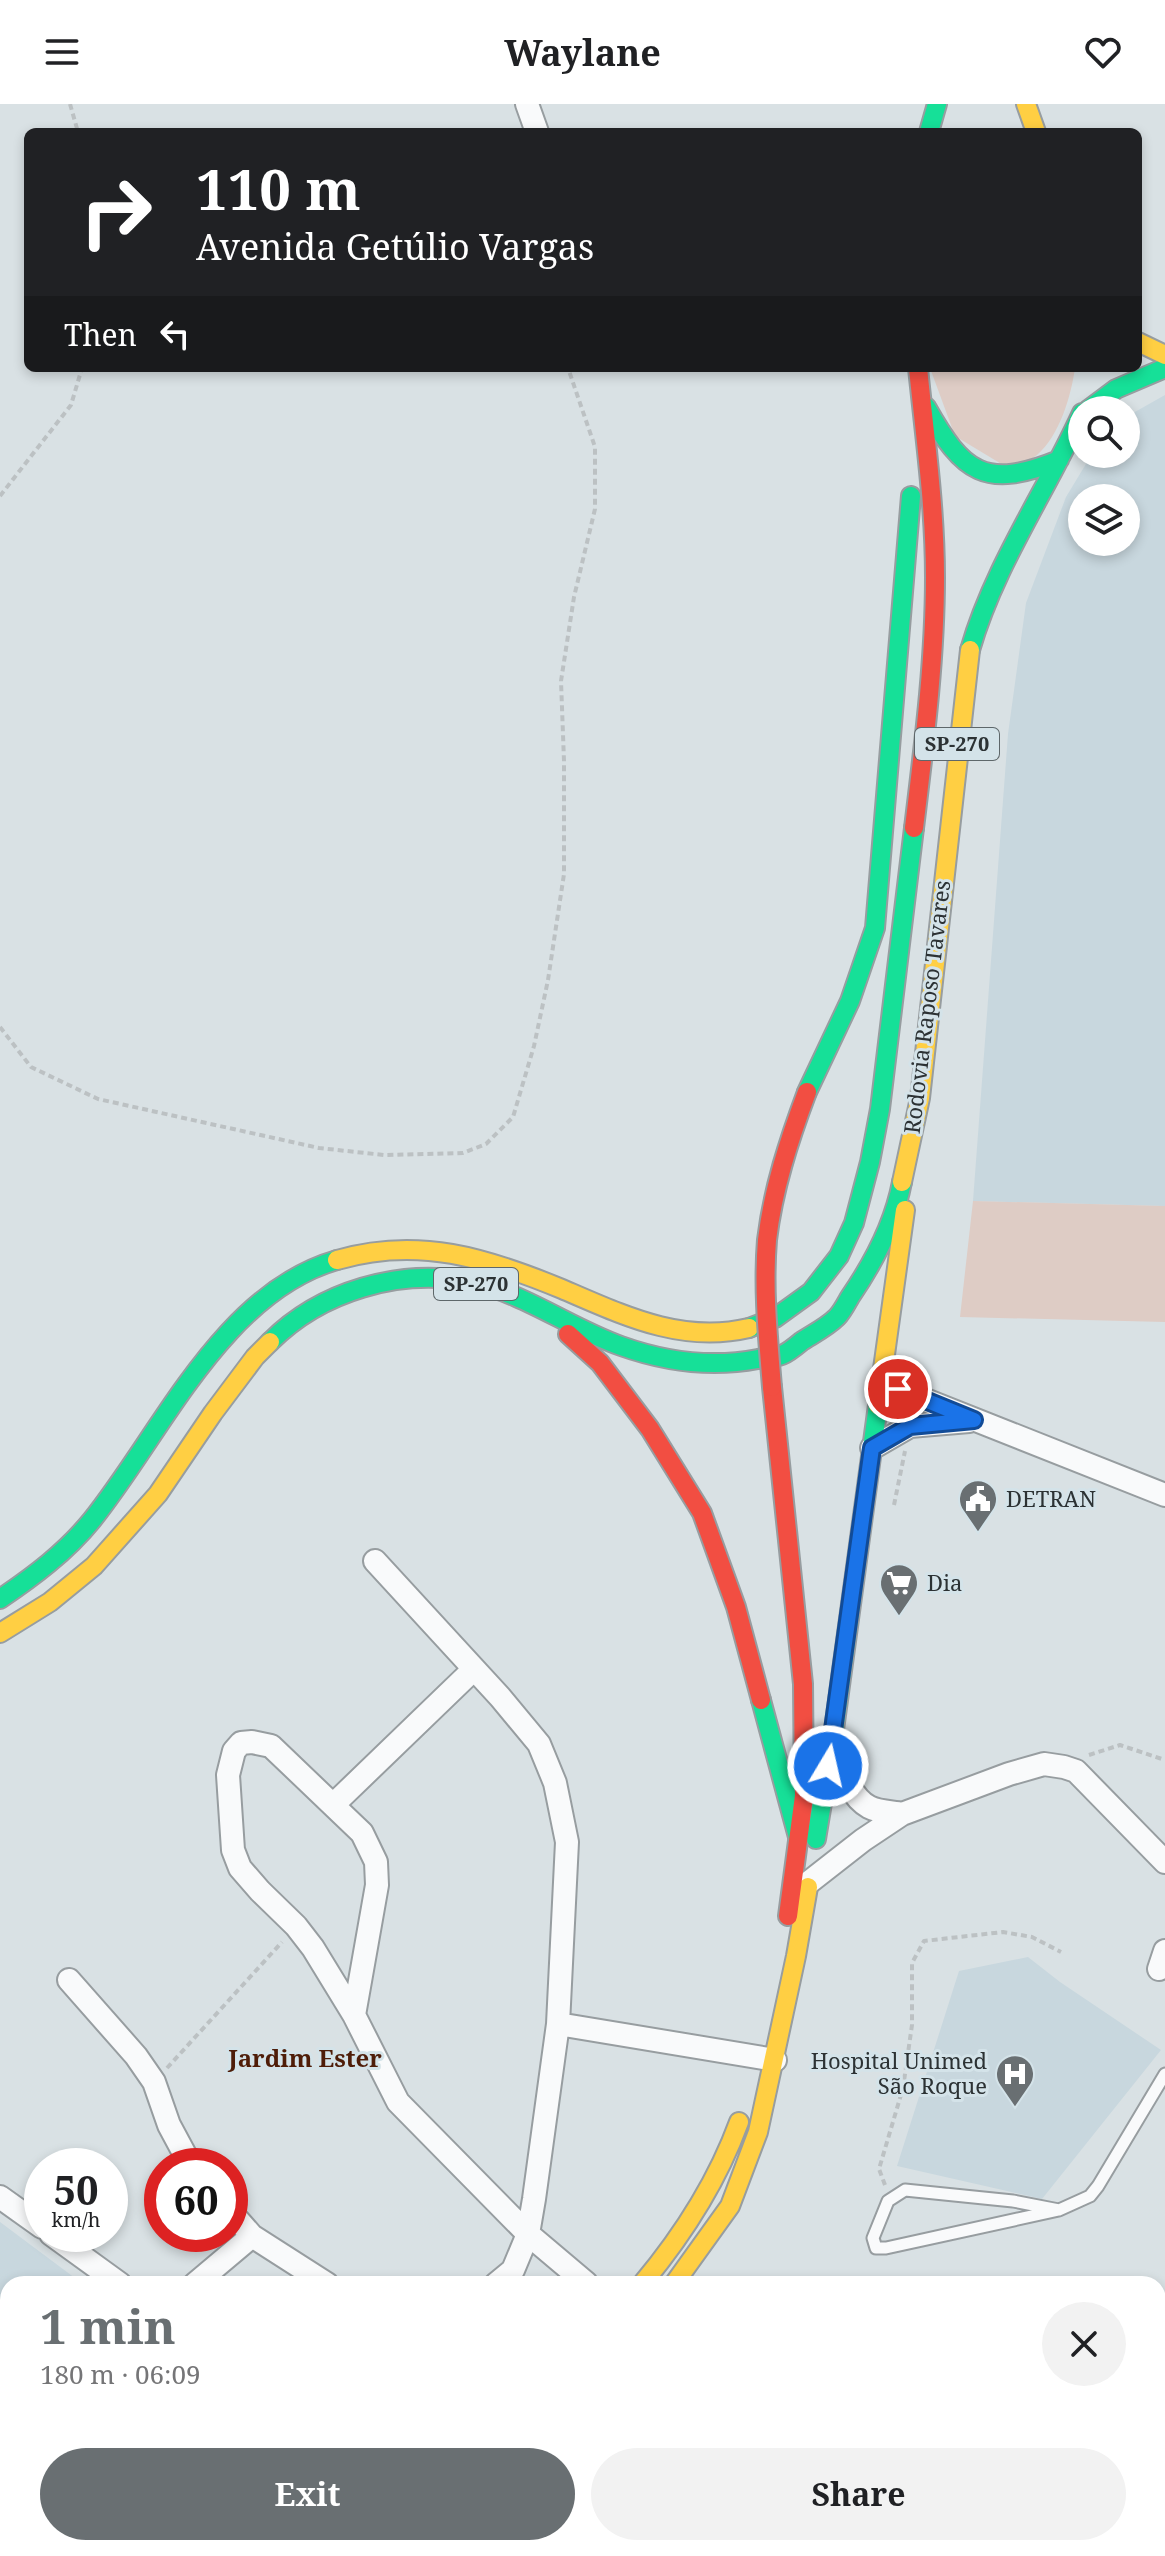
<!DOCTYPE html>
<html lang="en">
<head>
<meta charset="utf-8">
<style>
  :root { --surface:#fff; --page:#f2f2f2; --text:#202124; --muted:#757577; --accent:#696f72 }
  body { margin:0; font-family:"Noto Serif",serif; background:var(--page); color:var(--text); height:100vh; display:flex; flex-direction:column; font-size:30px; white-space:nowrap }
  * { box-sizing:border-box; margin:0 }
  p { font-size:26px; color:var(--muted) }
  .icon { flex:none; width:44px; height:44px; fill:none; stroke:currentColor; stroke-width:2; stroke-linecap:round; stroke-linejoin:round }
  .map { position:relative; flex:1; overflow:hidden }
  .side { position:absolute; left:0px; top:2172px; width:1166px; height:280px; display:flex; flex-direction:column; background:var(--surface); border-radius:24px 24px 0 0; box-shadow:0 4px 12px #0003 }
  .side>* { flex:none }
  .top-card { position:absolute; left:24px; top:24px; width:1118px; height:244px; border-radius:12px; box-shadow:0 4px 12px #0003; background:#202124; color:#fff; overflow:hidden }
  .fabs { position:absolute; left:1068px; top:292px; display:grid; gap:16px }
  .fabs a { display:grid; place-items:center; width:72px; height:72px; border-radius:50%; background:var(--surface); box-shadow:0 4px 12px #0003; font-size:40px }
  .speed { position:absolute; left:24px; top:2044px; display:flex; gap:16px; font-size:40px; font-weight:700; text-align:center }
  .speed>* { display:grid; place-content:center; width:104px; height:104px; border-radius:50%; background:var(--surface); box-shadow:0 4px 12px #0003; line-height:1 }
  .speed small { font-size:20px; font-weight:400 }
  .speed .limit { border:12px solid #d22; background:#fff; color:#111 }
  .pin { position:absolute; display:grid; place-items:center; width:68px; height:68px; color:#fff; margin:-34px; border:4px solid #fff; border-radius:50%; box-shadow:0 2px 8px #0007 }
  .me { position:absolute; width:88px; margin:-44px; rotate:9deg; stroke-linejoin:round; filter:drop-shadow(0 0 6px #0008) }
  .turn { display:flex; align-items:center; gap:28px; height:168px; padding:0 40px; font-size:36px }
  .turn .icon { width:104px; height:104px; stroke-width:2.5 }
  .turn b { display:block; font-size:56px; line-height:68px }
  .then { display:flex; align-items:center; height:76px; padding:0 40px; background:#0003; gap:16px; font-size:30px }
  .round { display:grid; place-items:center; flex:none; width:84px; height:84px; border-radius:42px; background:var(--page) }
  .head { display:flex; align-items:center; justify-content:space-between; height:136px; padding:0 40px }
  h1 { font-size:48px; font-weight:700; line-height:60px; color:var(--accent) }
  .primary-button { display:flex; gap:16px; margin-top:auto; padding:16px 40px }
  .primary-button a { flex:1; height:92px; border-radius:48px; background:var(--accent); color:#fff; font-size:32px; font-weight:700; line-height:92px; text-align:center }
  .primary-button a+a { background:var(--page); color:var(--text) }
  header { display:flex; justify-content:space-between; align-items:center; height:104px; padding:0 40px; background:var(--surface); font-size:36px; font-weight:700 }
  .map>svg:first-child { display:block }
</style>
</head>
<body>
<header><svg class="icon" aria-label="menu" viewBox="0 0 24 24"><path d="M4 6h16M4 12h16M4 18h16"/></svg>Waylane<svg class="icon" aria-label="heart" viewBox="0 0 24 24"><path d="M12 20l-8-8c-3-5 5-10 8-4 3-6 11-1 8 4z"/></svg></header>
<div class="map">
<svg width="1165" height="2452" viewBox="0 0 1165 2452">
  <rect width="100%" height="100%" fill="#d9e1e4"/>
  <path fill="#c8d7de" fill-rule="evenodd" d="M1165,291V1102L973,1097L1008,630L1026,499L1066,393L1092,350H1126V313ZM1082,394H1126V438H1082Z
    M1028,1853L1060,1878L1161,1946L1042,2095L897,2062L959,1867Z
    M0,2118L83,2180H8V2444H65L56,2452H0Z"/>
  <path fill="#deccc5" d="M930,264H1075C1071,292 1060,331 1037,351C1030,357 1017,360 1008,364L955,332Z
    M973,1097L1165,1102V1218L960,1213Z"/>
  <g fill="none" stroke-linecap="round" stroke-linejoin="round">
    <g stroke="#979da0" stroke-width="15">
      <path id="lane" d="M905,2086L1013,2097L1059,2106L886,2144H876L873,2134L888,2097Z
        M1059,2106L1090,2092L1098,2082L1165,1970"/>
    </g>
    <g stroke="#979da0" stroke-width="26">
      <path id="street" d="M527,0L537,28
        M880,1278L1165,1391
        M872,1344L910,1322L969,1317
        M375,1457L500,1593L539,1640L555,1679L567,1738L558,1920L534,2095L528,2130L513,2166L496,2180
        M835,1640C843,1662 847,1691 869,1703C878,1708 892,1708 902,1710
        M333,1701L474,1565
        M808,1779L863,1736L902,1710L1009,1670L1044,1660L1064,1663L1076,1667L1165,1758
        M1159,1865L1165,1847
        M69,1876L136,1952L154,1978L169,2021L191,2062
        M354,1911L377,1781L376,1758L362,1729L271,1642L252,1638L241,1639L234,1647L228,1671L233,1746L240,1764L260,1787L296,1822L313,1844L354,1911L398,1998L528,2130L586,2179
        M558,1920L775,1956
        M0,2093L42,2123
        M230,2107L252,2132L327,2180
        M51,2130L120,2180
        M195,2180L252,2132"/>
    </g>
    <g stroke="#979da0" stroke-width="22">
      <path id="fast" d="M929,28L937,0
        M926,303C963,369 985,386 1059,356
        M1088,306L1116,285L1165,264
        M970,546C994,462 1046,388 1082,309
        M807,988L850,897L875,824L911,392
        M749,1224L775,1214L811,1188L839,1152L854,1119L870,1058L880,1005L914,724
        M270,1238C321,1187 399,1164 471,1178C524,1189 570,1224 621,1242C666,1258 711,1264 758,1255C765,1254 775,1254 782,1251C789,1248 796,1242 802,1237C813,1230 827,1223 837,1213C842,1208 846,1200 850,1193C874,1158 894,1120 902,1078
        M0,1495C34,1472 66,1448 92,1416C162,1329 222,1189 337,1156
        M761,1596L798,1733
        M816,1735L833,1633L878,1301
        M204,2452L224,2444"/>
    </g>
    <g stroke="#979da0" stroke-width="22">
      <path id="slow" d="M1026,0L1036,28
        M1138,238L1165,251
        M902,1078L920,994L970,546
        M337,1156C418,1132 487,1154 562,1185C623,1211 681,1240 749,1224
        M878,1301L905,1106
        M0,1529L50,1498L94,1462L158,1390L213,1309L255,1253L270,1238
        M642,2180C683,2131 717,2078 739,2018
        M674,2180L730,2102L758,2028L796,1852L808,1783"/>
    </g>
    <g stroke="#979da0" stroke-width="22">
      <path id="jam" d="M914,724C924,641 935,557 935,473C935,403 925,333 918,264
        M568,1230L600,1259L650,1325L702,1409L736,1503L761,1596
        M772,1283L803,1580L804,1692L788,1812
        M277,2452L294,2444"/>
    </g>
    <path stroke="#bcc1c3" stroke-width="4" stroke-dasharray="6 4" stroke-linecap="butt" d="M70,0L78,28
      M0,392L71,301L82,264
      M0,923L31,963L98,995L319,1044L384,1051L463,1049L486,1040L513,1013L534,942L548,876L564,770V657L561,577L574,493L595,405V343L568,264
      M894,1401L905,1347
      M1089,1651L1120,1641L1165,1656
      M167,1964L282,1838
      M885,2081L879,2065L903,1984L912,1921V1859L924,1837L1003,1828L1032,1833L1061,1848
      M387,2452L405,2444
      M566,2452L567,2444"/>
    <use href="#lane" stroke="#f9fafb" stroke-width="11"/>
    <use href="#street" stroke="#f9fafb" stroke-width="22"/>
    <use href="#fast" stroke="#16e098" stroke-width="18"/>
    <use href="#slow" stroke="#ffcf43" stroke-width="18"/>
    <use href="#jam" stroke="#f24e42" stroke-width="18"/>
    <g stroke="#979da0" stroke-width="22" stroke-linecap="butt">
      <path id="jam-bridge" d="M772,1283C768,1234 763,1185 767,1136C773,1085 789,1036 807,988"/>
    </g>
    <use href="#jam-bridge" stroke="#f24e42" stroke-width="18"/>
  </g>
  <g fill="none" stroke-linecap="round" stroke-linejoin="round">
    <g stroke="#114b97" stroke-width="20">
      <path id="route" d="M828,1662L872,1344L910,1322L974,1316L898,1285"/>
    </g>
    <use href="#route" stroke="#1a73e8" stroke-width="14"/>
  </g>
  <defs>
    <g id="civic-pin" transform="scale(2)"><path d="M0 17L-7.5 6A9.5 9.5 0 1 1 7.5 6Z" fill="#696f72" stroke="#d4e3e9"/><path d="M-.6-6.5H3V-4.5H.6V-3L4-1V1h2V6H-6V1h2V-1L-.6-3ZM-1.2 2.5V6h2.4V2.5Z" fill="#fff"/></g>
    <g id="supermarket-pin" transform="scale(2)"><path d="M0 17L-7.5 6A9.5 9.5 0 1 1 7.5 6Z" fill="#696f72" stroke="#d4e3e9"/><path d="M-6-5.5h2.5l.6 2H6L4.5 2H-2.5L-4.4-4H-6ZM-1.5 3.2a1.3 1.3 0 1 0 .1 0ZM3 3.2a1.3 1.3 0 1 0 .1 0Z" fill="#fff"/></g>
    <g id="hospital-pin" transform="scale(2)"><path d="M0 17L-7.5 6A9.5 9.5 0 1 1 7.5 6Z" fill="#696f72" stroke="#d4e3e9"/><path d="M-5-5h3v3.5h4V-5h3V5h-3V1.5h-4V5h-3Z" fill="#fff"/></g>
  </defs>
  <g fill-rule="evenodd">
    <use href="#civic-pin" x="978" y="1395"/>
    <use href="#supermarket-pin" x="899" y="1479"/>
    <use href="#hospital-pin" x="1015" y="1970"/>
  </g>
  <g text-anchor="middle" stroke-width="6" stroke-linejoin="round" paint-order="stroke">
    <g fill="#d4e3e9" stroke="#5e676a" stroke-width="2">
      <rect x="915" y="624" width="84" height="32" rx="6"/>
      <rect x="434" y="1164" width="84" height="32" rx="6"/>
    </g>
    <g font-size="20" font-weight="bold" fill="#2c3234">
      <text x="957" y="647">SP-270</text>
      <text x="476" y="1187">SP-270</text>
    </g>
    <g font-size="22" fill="#2c3234" stroke="#d4e3e9">
      <text transform="translate(927 903) rotate(-83)" y="8">Rodovia Raposo Tavares</text>
    </g>
    <g font-size="22" fill="#2c3234" stroke="#d4e3e9" text-anchor="start">
      <text x="1006" y="1403">DETRAN</text>
      <text x="927" y="1487">Dia</text>
      <text x="987" y="1965" text-anchor="end">Hospital Unimed<tspan x="987" dy="25">São Roque</tspan></text>
    </g>
    <g font-size="24" font-weight="bold" fill="#4e1d09" stroke="#d4e3e9">
      <text x="305" y="1963">Jardim Ester</text>
    </g>
  </g>
</svg>
<div class="fabs">
<a><svg class="icon" aria-label="search" viewBox="0 0 24 24"><circle cx="10" cy="10" r="6"/><path d="M15 15l6 6"/></svg></a>
<a><svg class="icon" aria-label="layers" viewBox="0 0 24 24"><path d="M12 4l9 5-9 5-9-5zM3 14l9 5 9-5"/></svg></a>
</div>
<div class="speed"><div>50<small>km/h</small></div><div class="limit">60</div></div>
<div class="pin" style="left:898px;top:1285px;background:#d93025"><svg class="icon" aria-label="arrive" viewBox="0 0 24 24"><path d="M6 21V4h12l-3 4 3 4H6"/></svg></div>
<svg class="me" style="left:828px;top:1662px" viewBox="-20 -20 40 40"><circle r="17" fill="#1a73e8" stroke="#fff" stroke-width="3"/><path d="M0-11L8 9 0 5-8 9z" fill="#fff"/></svg>
<div class="top-card">
<div class="turn"><svg class="icon" aria-label="right" viewBox="0 0 24 24"><path d="M7 20v-9h11M14 6l5 5-5 5"/></svg><div><b>110 m</b>Avenida Getúlio Vargas</div></div>
<div class="then">Then<svg class="icon" aria-label="left" viewBox="0 0 24 24"><path d="M17 20v-9H6M10 6l-5 5 5 5"/></svg></div>
</div>
<section class="side">
<div class="head"><div><h1>1 min</h1><p>180 m · 06:09</p></div><a class="round"><svg class="icon" aria-label="close" viewBox="0 0 24 24"><path d="M6 6l12 12M18 6L6 18"/></svg></a></div>
<div class="primary-button"><a>Exit</a><a>Share</a></div>
</section>
</div>
</body>
</html>
